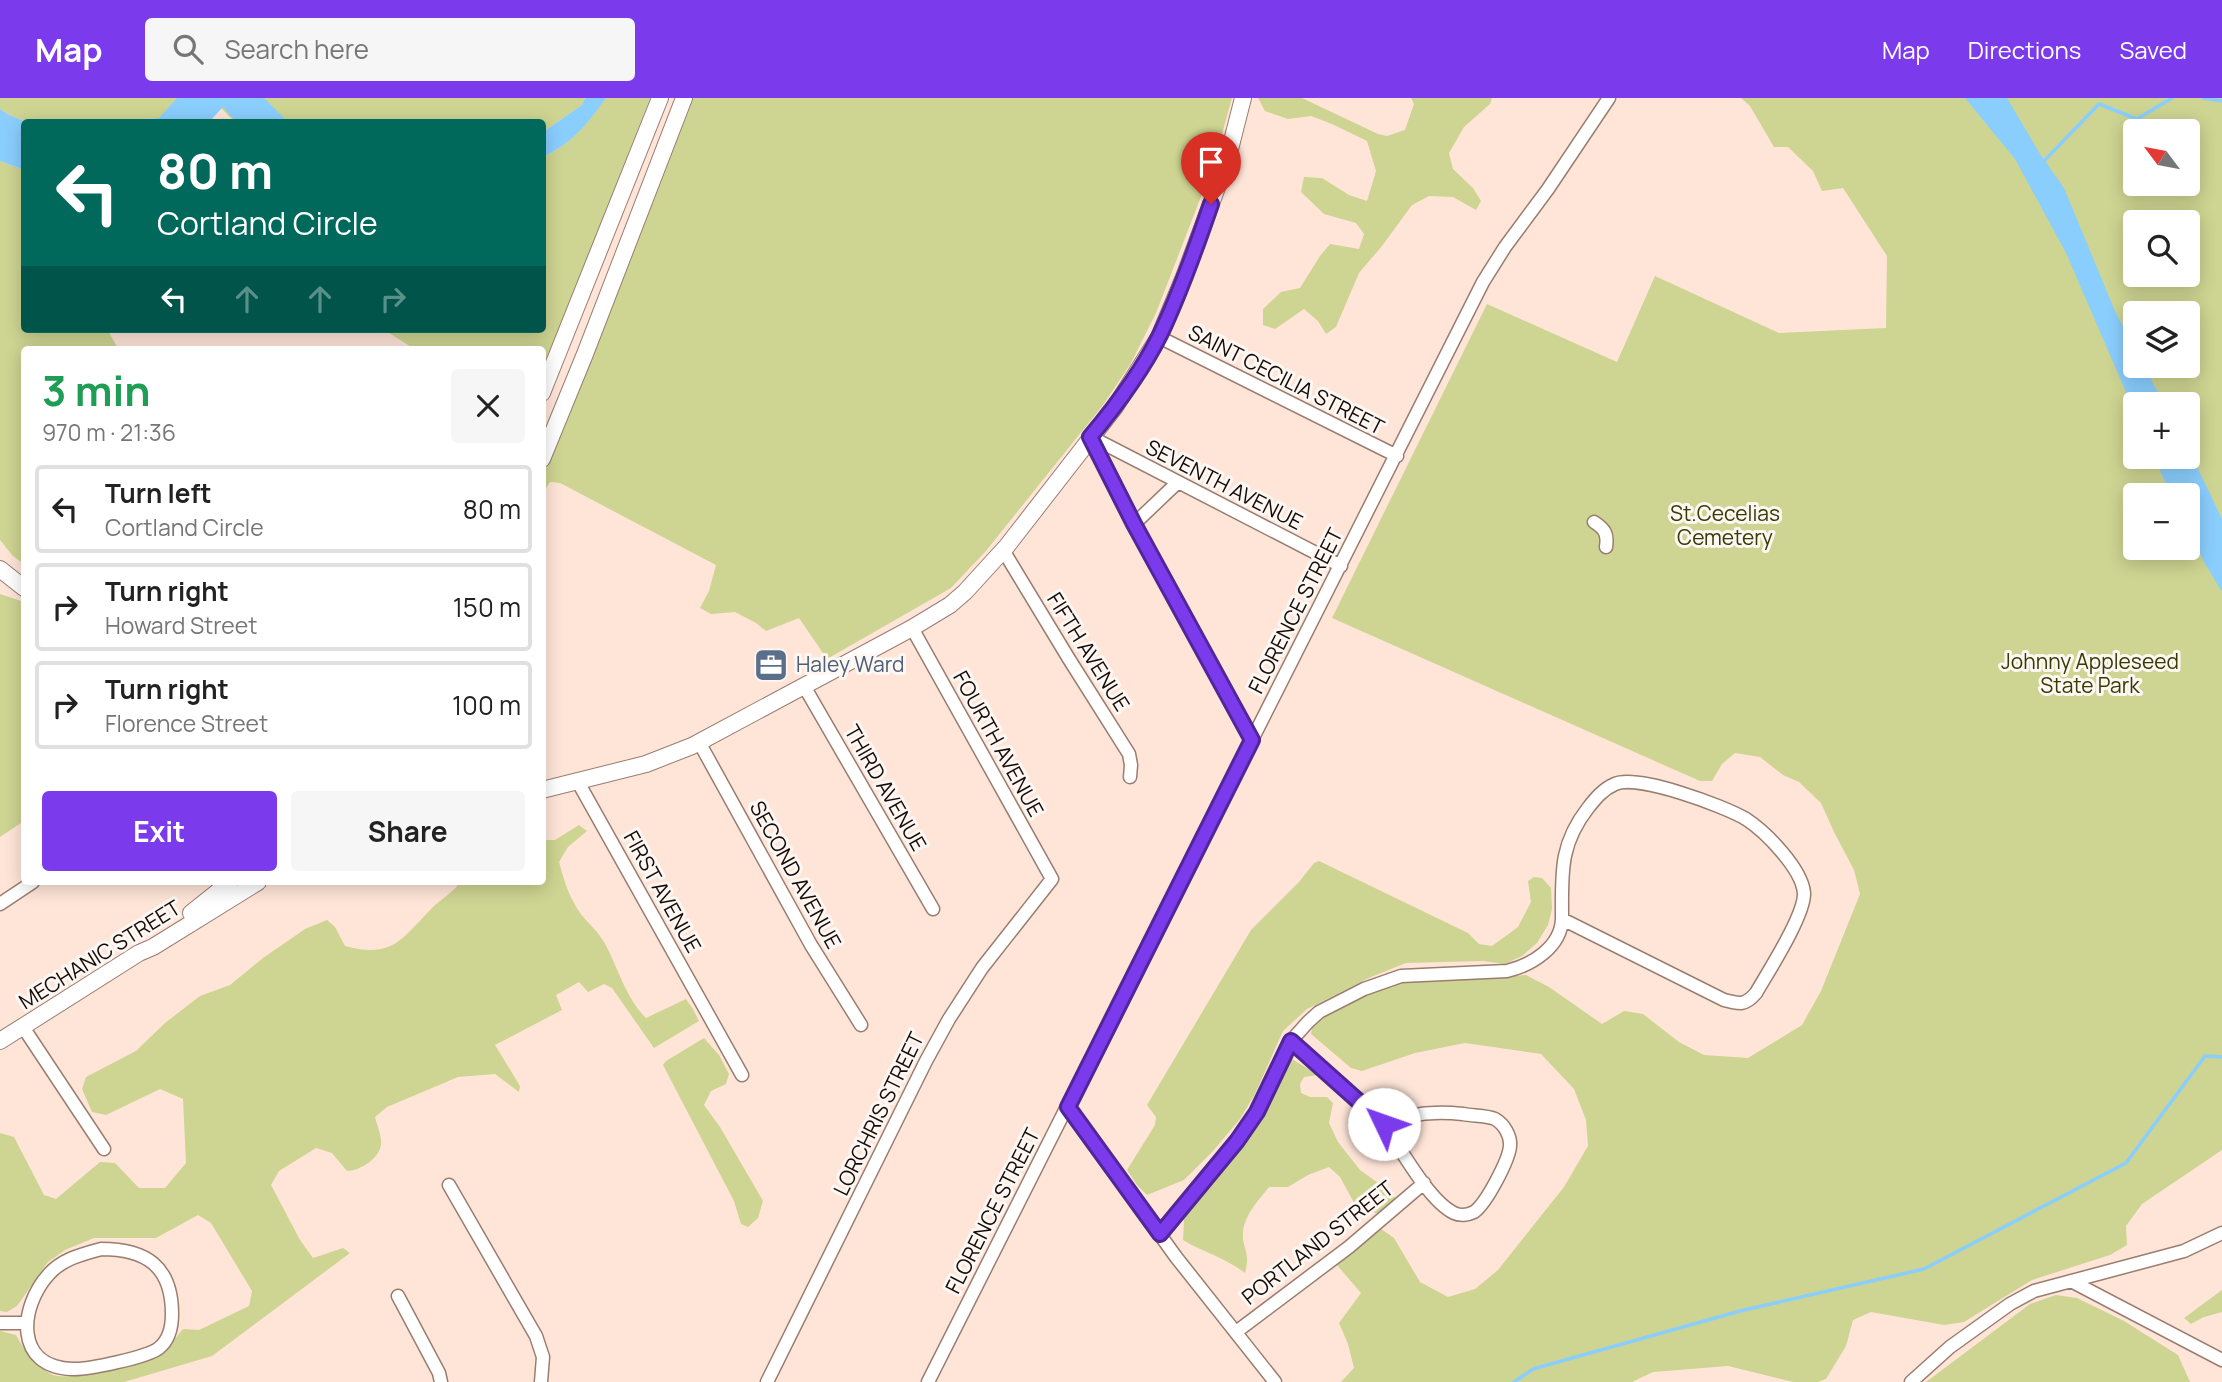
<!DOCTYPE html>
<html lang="en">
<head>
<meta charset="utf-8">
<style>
  :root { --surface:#fff; --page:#f6f6f6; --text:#222; --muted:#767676; --line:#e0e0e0; --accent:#7c3aed }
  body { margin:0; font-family:Manrope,sans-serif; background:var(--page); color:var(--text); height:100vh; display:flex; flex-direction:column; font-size:26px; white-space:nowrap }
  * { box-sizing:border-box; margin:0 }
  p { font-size:23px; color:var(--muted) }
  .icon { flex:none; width:38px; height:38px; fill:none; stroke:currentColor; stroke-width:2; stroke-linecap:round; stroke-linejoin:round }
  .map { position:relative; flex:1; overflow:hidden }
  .details { position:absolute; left:21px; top:248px; width:525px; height:539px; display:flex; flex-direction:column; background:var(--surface); border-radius:7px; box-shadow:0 4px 18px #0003 }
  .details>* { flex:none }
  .banner { position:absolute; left:21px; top:21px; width:525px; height:214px; border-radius:7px; box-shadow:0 4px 18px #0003; background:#00695c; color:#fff; overflow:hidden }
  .needle { width:46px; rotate:302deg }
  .buttons { position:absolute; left:2123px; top:21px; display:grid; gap:14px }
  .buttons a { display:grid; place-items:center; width:77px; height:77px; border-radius:7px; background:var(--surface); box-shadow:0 4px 18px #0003; font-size:35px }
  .pin { position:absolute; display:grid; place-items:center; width:60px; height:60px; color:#fff; margin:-72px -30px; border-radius:50% 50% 50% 0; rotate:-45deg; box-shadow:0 0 7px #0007 }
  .pin .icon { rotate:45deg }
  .me { position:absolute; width:77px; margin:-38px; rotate:312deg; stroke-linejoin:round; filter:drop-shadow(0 0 5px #0008) }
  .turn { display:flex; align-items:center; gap:24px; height:147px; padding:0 21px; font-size:32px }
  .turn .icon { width:91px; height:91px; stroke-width:2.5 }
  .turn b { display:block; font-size:49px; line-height:60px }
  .lanes { display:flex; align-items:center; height:66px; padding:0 21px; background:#0003; justify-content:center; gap:35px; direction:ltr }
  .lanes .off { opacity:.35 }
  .round { display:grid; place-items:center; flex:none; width:74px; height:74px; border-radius:7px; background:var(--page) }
  .head { display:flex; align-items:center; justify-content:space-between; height:119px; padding:0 21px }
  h1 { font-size:42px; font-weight:700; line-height:52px; color:#1e9e55 }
  .button { display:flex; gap:14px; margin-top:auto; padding:14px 21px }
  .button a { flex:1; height:80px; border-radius:7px; background:var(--accent); color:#fff; font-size:28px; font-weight:700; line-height:80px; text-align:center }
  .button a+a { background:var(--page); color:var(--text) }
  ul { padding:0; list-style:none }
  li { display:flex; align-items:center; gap:21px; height:88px; margin:0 14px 10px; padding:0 7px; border:4px solid var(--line); border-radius:7px }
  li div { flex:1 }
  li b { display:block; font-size:26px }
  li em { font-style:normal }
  header { display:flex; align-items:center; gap:42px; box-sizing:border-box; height:98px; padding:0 35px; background:var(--accent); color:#fff }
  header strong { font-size:33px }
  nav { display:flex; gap:38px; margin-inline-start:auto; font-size:24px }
  .search { width:490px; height:63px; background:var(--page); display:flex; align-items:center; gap:18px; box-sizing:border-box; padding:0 24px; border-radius:7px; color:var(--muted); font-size:26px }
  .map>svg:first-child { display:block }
</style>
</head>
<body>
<header>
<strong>Map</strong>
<div class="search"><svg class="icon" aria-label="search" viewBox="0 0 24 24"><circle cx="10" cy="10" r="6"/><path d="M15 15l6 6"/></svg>Search here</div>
<nav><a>Map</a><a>Directions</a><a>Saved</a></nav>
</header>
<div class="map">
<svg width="2222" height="1284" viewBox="0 0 2222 1284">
  <rect width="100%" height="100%" fill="#ffe5d8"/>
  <path fill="#ced491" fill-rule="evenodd" d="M0,0H585L582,7L543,34L542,24H235L217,6L159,20L128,22L120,24H27L9,17L0,11Z
    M606,0H650L543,272L542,252H416L389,235V231H542L543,59C573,45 586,26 606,0Z
    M690,0H1232L1214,65L1156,215L1131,265L1103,307L985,454L951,490L827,561L799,520L766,533L756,525L735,514L711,516L700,510L709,493L716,467L560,385L550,384L546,390L543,409V371Z
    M1258,0H1302L1378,36L1387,38L1405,32L1414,6L1411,0H1492L1490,6L1464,29L1449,55L1453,71L1473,90L1481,103L1476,112L1453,99L1429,98L1412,107L1382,148L1359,175L1336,229L1326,236L1318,223L1304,211L1275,231L1263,227V211L1281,194L1300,190L1320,158L1330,146L1359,151L1364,136L1356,125L1324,116L1301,94L1304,79L1322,80L1349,97L1367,103L1376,73L1367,43L1332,26L1311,18L1288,21L1265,13Z
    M1741,0H2222V1052L2142,1106L2126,1128L2127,1147L2110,1157L2032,1182L1964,1224L1944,1227L1871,1214L1853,1222L1846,1248L1826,1281L1818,1284H1793L1728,1268L1653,1274L1632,1284H1341L1354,1270L1348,1246L1339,1225L1361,1195L1337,1167L1381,1131L1394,1140L1420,1184L1448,1199L1475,1191L1498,1172L1564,1089L1588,1048L1586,1022L1574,991L1541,956L1465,945L1415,955L1362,973L1351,970L1311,936L1313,927L1321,919L1371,892L1396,885L1526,877L1549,889L1602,926L1624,913L1643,916L1679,944L1704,957L1748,960L1802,927L1821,893L1860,796L1854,772L1834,734L1821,705L1799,684L1783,677L1760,659L1735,655L1722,666L1712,683H1700L1332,520L1487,206L1617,264L1655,178L1779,235L1886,230L1887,158L1843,90L1822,93L1813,73L1788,49H1774L1750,8ZM2135,33H2188V86H2135ZM2135,124H2188V177H2135ZM2135,215H2188V268H2135ZM2135,306H2188V359H2135ZM2135,397H2188V450H2135Z
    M0,63L24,72V231H107L119,252H24V466L13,458L0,442Z
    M0,496L24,504V723L0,739Z
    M579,727L587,733L568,749L559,764C563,778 567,793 574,805C581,820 596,830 604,844C618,869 625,899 646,920L686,901L693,911L699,923L654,950L612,890L604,886L588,894L579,884L556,897L562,912L495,947L520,988L519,994L495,976L458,979L387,1009L375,1019C377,1027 382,1039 381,1047C379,1061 359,1073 347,1073L332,1055L316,1050L279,1073L271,1087L300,1142L313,1160L343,1150L350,1155L212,1258L124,1284H0V1233L16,1237C25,1254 36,1269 53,1277C76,1284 134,1262 159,1254L168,1249L183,1231L199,1232L249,1208L252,1193L211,1125L198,1117L156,1140H94L65,1152L48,1164L17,1208L7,1214L0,1213V1035L14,1039L44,1097L56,1101L100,1064L115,1065L139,1090H165L186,1065L183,1001L160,991L106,1017L92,1014L82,991L86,979L136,953L165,925L200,898L230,887L263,860L305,831L327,822L335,829L345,848C392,861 402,841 432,810C442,800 452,796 460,784H542L543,742H555Z
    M1319,763L1468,835L1479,846L1492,848L1518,829L1531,804L1528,783L1534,779L1542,780L1551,790L1552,811L1548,827L1537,845L1522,858L1505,866L1483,863L1406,865L1371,879L1307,911L1283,933L1255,996L1240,1021L1213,1053L1184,1082L1147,1097L1137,1087L1127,1072L1155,1027L1156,1019L1147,1007L1251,832L1299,784L1314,765Z
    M704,940L719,957L729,976L726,986L711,993L704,1007L720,1029L763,1103L758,1120L748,1129L741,1126L734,1103L663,967L666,963Z
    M1292,961L1318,977L1304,979L1300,986L1301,995L1310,999H1327L1333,1005L1329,1025L1338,1044L1360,1072L1388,1092L1396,1101L1380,1115L1359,1114L1340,1079L1329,1069L1308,1077L1288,1089H1269C1259,1102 1244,1117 1243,1135C1242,1151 1251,1153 1245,1175C1226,1160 1203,1154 1183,1142L1184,1121L1256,1028L1287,962Z
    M2222,1192V1214L2204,1219L2191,1226L2184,1220Z
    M2056,1197L2077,1200L2124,1223L2178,1257L2190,1284H1926L2030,1206Z"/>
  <path fill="#8acefe" d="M177,0H264L288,24H236L223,9L209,24H120L128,22L159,20Z
    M585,0H606C587,26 573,45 543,59V34L582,7Z
    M1965,0H2007L2040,56L2064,90L2115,213L2135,251V268H2144L2164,306H2135V315L2066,155L2015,61Z
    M0,11L9,17L27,24H24V72L0,63Z
    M2188,350L2222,421V494L2204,464L2188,430V397H2171L2154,359H2188Z"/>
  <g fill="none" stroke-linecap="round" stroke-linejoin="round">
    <path stroke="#8acefe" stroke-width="3.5" d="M2203,0L2222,3
      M2043,64L2099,6L2137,21L2172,0
      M1514,1284L1533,1271L1740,1213L1924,1171L2126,1065L2205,958L2222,959"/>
    <g stroke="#997d6f" stroke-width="15">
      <path id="street" d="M1159,239L1397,358
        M1090,339L1134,426L1252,642
        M1091,339L1341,468
        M1594,424C1605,431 1608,436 1606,449
        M1134,426L1177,385
        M1003,452L1069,561L1129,656L1131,667L1130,679
        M804,588L933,811
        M699,644L811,847L861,927
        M578,684L742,977
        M0,806L33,784
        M23,929L104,1051
        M1291,943L1384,1026C1408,1015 1437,1013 1463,1016C1473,1018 1486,1017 1495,1021C1504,1026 1511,1038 1510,1048C1509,1062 1486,1106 1474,1114C1468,1117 1460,1118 1454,1115C1429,1103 1400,1050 1384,1026
        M1068,1009L1176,1159L1275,1284
        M449,1087L536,1238L543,1259L541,1284
        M1160,1136L1247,1030L1257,1014L1291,943L1308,924L1319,914L1364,891L1401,878L1507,873C1532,867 1561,849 1562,821L1724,902C1739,906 1745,908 1756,895C1768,874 1805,817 1804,795C1802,771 1766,734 1746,721C1724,708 1638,676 1615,686C1603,691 1595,701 1588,710C1559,747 1562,776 1562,821
        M101,1151C146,1151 172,1168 172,1216C172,1228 169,1242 159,1250C148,1259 87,1272 72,1271C14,1269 19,1209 49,1176C62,1161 83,1156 101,1151Z
        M2071,1183L2222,1262
        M398,1198L439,1275L441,1284
        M0,1225H25
        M1236,1234L1349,1149L1424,1085
        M767,1284L926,963L949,921L982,870L1052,781L912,530
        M928,1284L1483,184L1505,149L1548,91L1609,0
        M1911,1284L1950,1249L2010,1206L2034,1193L2184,1153L2222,1135"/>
    </g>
    <g stroke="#997d6f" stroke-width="18">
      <path id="secondary" d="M542,295L660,0
        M542,361L585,256L684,0
        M0,471L24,490
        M542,692L646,666L692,648L912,530L950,507L965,494L1007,448L1115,309L1159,239L1184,179L1211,106L1228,59L1243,0
        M191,815L230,784
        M0,943L139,855L153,849L258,784"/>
    </g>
    <use href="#street" stroke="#fff" stroke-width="12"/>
    <use href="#secondary" stroke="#fff" stroke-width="16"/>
  </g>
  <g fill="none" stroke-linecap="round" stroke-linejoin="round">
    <g stroke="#51269a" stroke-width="18">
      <path id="route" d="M1211,106C1196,150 1180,195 1160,237C1142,273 1116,308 1090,339L1134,426L1252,642L1068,1009L1160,1136L1237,1043L1257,1014L1291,943L1384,1026"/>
    </g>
    <use href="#route" stroke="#7c3aed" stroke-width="12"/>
  </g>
  <defs>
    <g id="office-square" transform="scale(1.75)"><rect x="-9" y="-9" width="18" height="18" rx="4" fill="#5c6f8a" stroke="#fdf7f4"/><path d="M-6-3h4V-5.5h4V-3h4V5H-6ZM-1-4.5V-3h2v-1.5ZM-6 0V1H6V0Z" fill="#fff"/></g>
  </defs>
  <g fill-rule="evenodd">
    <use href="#office-square" x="771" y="567"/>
  </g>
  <g text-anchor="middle" stroke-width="6" stroke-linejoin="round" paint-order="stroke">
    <g font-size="21" fill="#150b06" stroke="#fdf7f4">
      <text transform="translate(1286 282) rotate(27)" y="7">SAINT CECILIA STREET</text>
      <text transform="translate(1224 387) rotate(27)" y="7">SEVENTH AVENUE</text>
      <text transform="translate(1296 513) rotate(-63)" y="7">FLORENCE STREET</text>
      <text transform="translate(1088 554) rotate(58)" y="7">FIFTH AVENUE</text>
      <text transform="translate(998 646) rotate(61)" y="7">FOURTH AVENUE</text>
      <text transform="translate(885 690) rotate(60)" y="7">THIRD AVENUE</text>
      <text transform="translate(795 777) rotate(61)" y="7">SECOND AVENUE</text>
      <text transform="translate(662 794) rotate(61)" y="7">FIRST AVENUE</text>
      <text transform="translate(100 857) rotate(-32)" y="7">MECHANIC STREET</text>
      <text transform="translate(879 1016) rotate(-64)" y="7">LORCHRIS STREET</text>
      <text transform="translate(993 1113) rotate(-63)" y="7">FLORENCE STREET</text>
      <text transform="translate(1318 1145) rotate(-38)" y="7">PORTLAND STREET</text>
    </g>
    <g font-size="21" fill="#383b00" stroke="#fdf7f4">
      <text x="1725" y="423">St.Cecelias<tspan x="1725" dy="24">Cemetery</tspan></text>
      <text x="2090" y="571">Johnny Appleseed<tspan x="2090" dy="24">State Park</tspan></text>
    </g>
    <g font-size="21" fill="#4e5e75" stroke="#fdf7f4" text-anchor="start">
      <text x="796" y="574">Haley Ward</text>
    </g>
  </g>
</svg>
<div class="buttons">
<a><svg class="needle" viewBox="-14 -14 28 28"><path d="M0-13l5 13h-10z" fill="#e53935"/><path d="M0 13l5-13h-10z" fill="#767676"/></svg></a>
<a><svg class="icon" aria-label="search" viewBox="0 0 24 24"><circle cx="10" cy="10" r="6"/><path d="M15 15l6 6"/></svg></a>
<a><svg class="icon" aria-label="layers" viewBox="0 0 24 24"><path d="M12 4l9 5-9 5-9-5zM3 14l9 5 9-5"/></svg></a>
<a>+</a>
<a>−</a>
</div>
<div class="pin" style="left:1211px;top:106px;background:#d93025"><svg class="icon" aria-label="arrive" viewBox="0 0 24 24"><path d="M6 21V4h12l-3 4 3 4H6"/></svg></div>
<svg class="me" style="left:1384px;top:1026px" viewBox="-20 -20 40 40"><circle r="19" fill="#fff"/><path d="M0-13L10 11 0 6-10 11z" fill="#7c3aed"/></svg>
<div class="banner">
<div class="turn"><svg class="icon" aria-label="left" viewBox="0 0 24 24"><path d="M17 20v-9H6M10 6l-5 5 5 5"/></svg><div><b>80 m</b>Cortland Circle</div></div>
<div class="lanes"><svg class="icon" aria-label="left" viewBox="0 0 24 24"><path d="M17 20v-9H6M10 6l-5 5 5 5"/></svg><svg class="icon off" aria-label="ahead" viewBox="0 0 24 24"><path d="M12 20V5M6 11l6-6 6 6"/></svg><svg class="icon off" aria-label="ahead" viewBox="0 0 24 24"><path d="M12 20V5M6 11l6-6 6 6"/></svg><svg class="icon off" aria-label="right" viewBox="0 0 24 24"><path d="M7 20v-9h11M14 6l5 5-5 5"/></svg></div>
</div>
<section class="details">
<div class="head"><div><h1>3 min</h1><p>970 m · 21:36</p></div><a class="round"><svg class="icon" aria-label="close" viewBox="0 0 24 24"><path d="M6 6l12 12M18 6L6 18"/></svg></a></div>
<ul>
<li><svg class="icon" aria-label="left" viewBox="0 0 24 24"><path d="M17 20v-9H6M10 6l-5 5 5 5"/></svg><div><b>Turn left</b><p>Cortland Circle</p></div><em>80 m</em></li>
<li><svg class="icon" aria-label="right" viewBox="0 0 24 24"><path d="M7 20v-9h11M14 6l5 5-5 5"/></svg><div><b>Turn right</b><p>Howard Street</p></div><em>150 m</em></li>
<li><svg class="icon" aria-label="right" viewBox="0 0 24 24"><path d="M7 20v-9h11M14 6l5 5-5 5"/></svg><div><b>Turn right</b><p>Florence Street</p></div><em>100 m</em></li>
</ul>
<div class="button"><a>Exit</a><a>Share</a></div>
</section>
</div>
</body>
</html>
